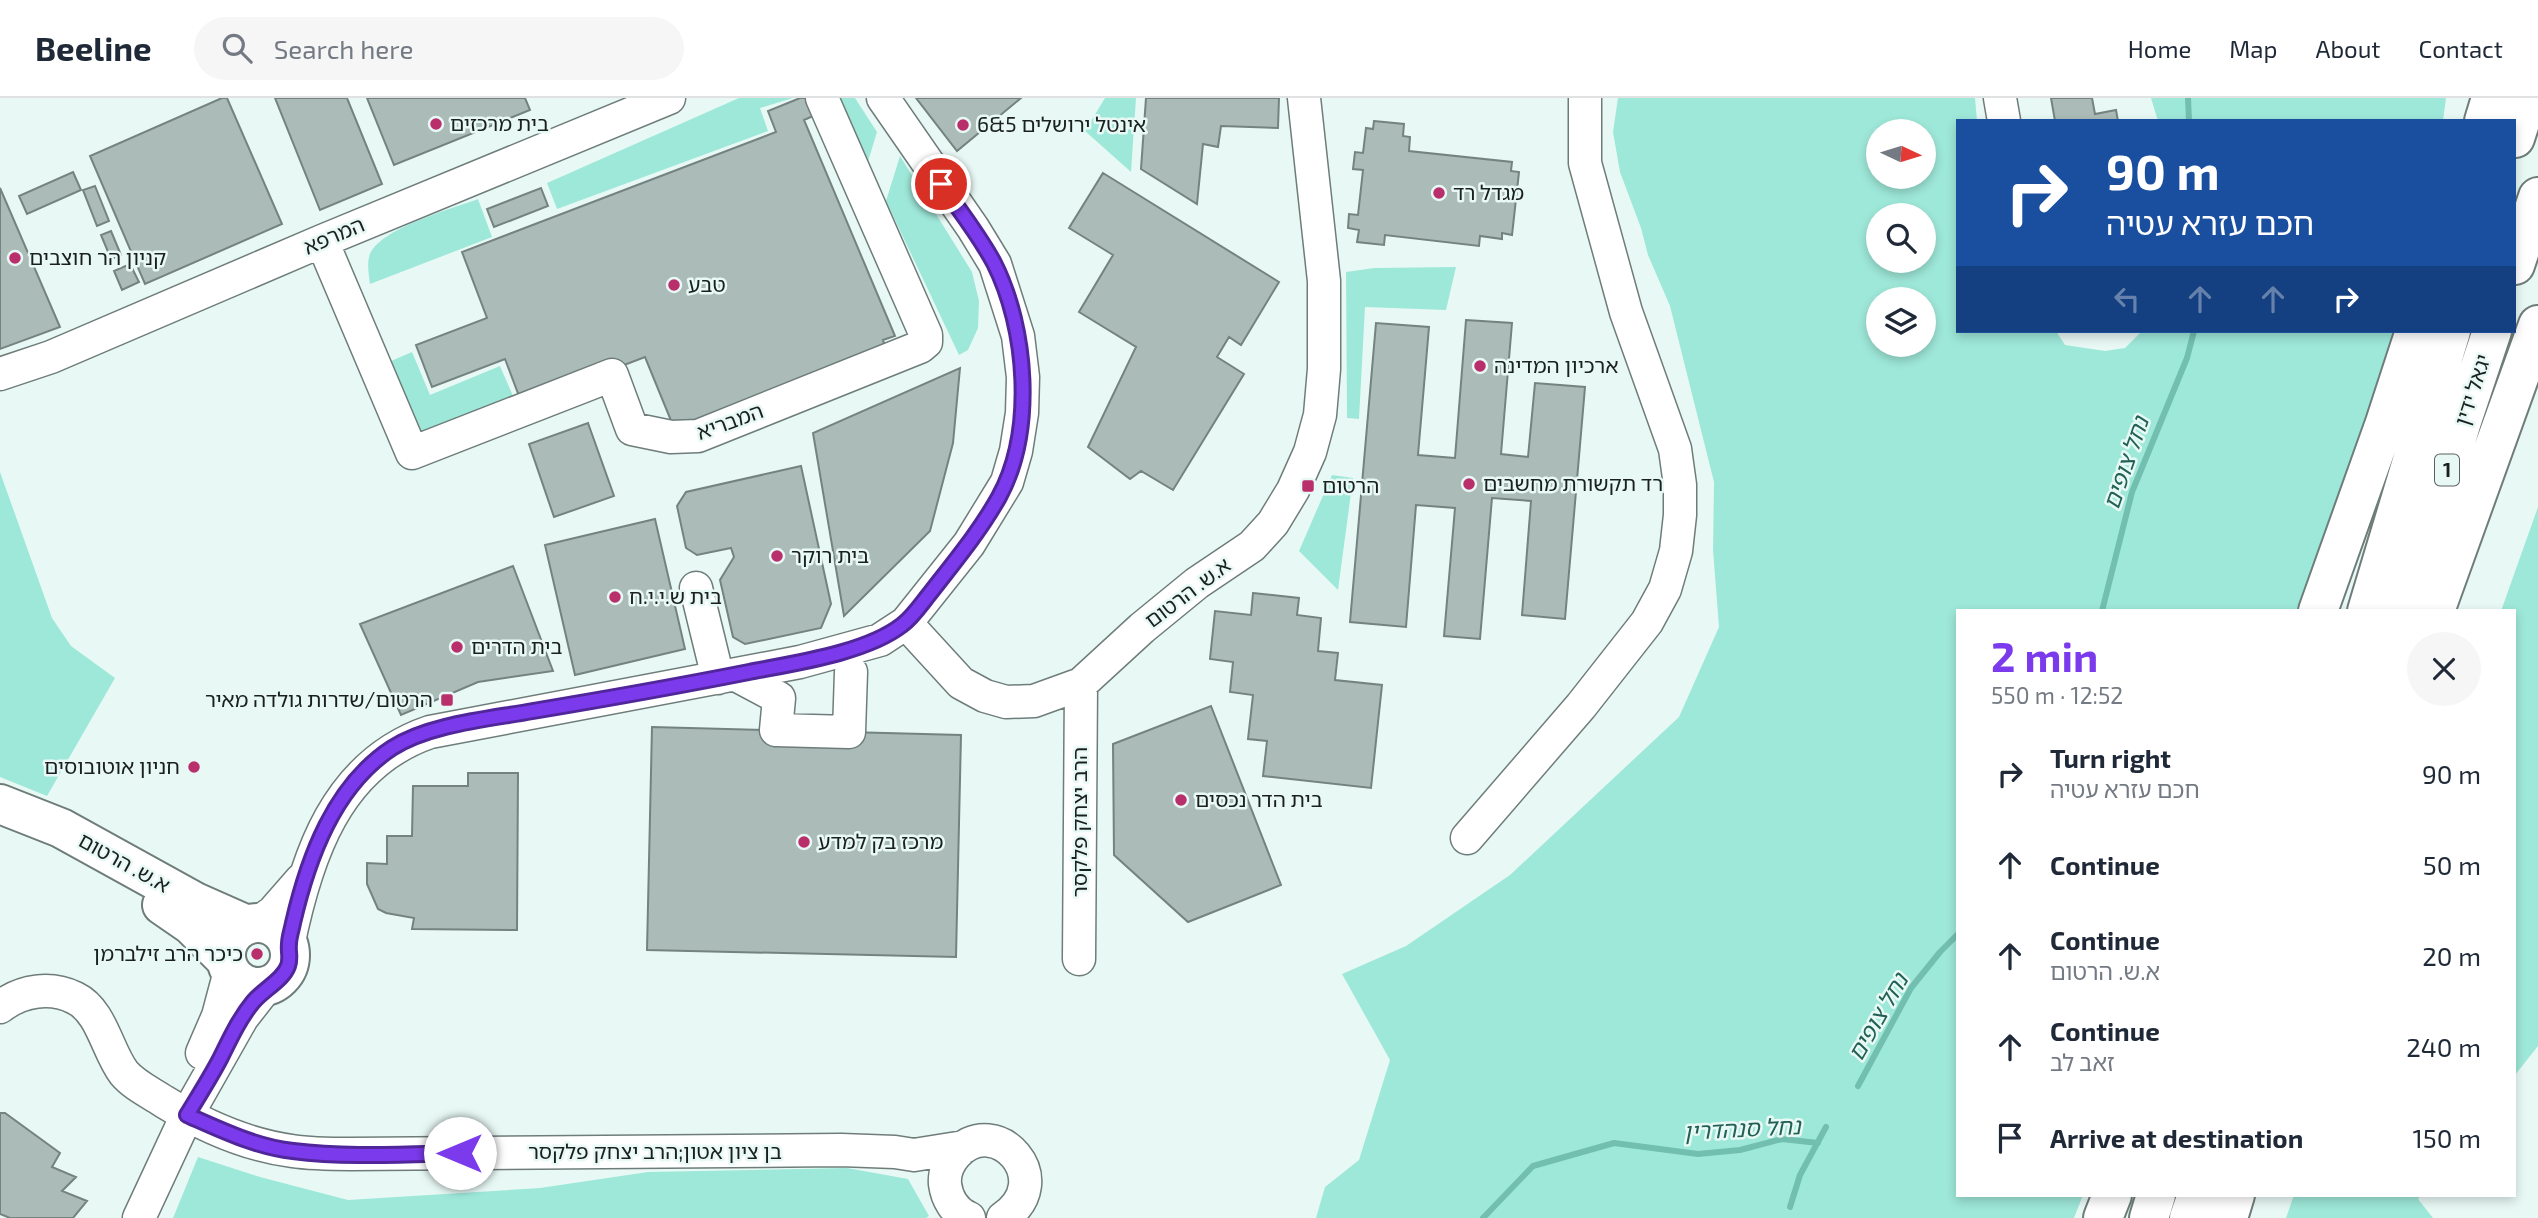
<!DOCTYPE html>
<html lang="en">
<head>
<meta charset="utf-8">
<style>
  :root { --surface:#fff; --page:#f6f6f7; --text:#1f2937; --muted:#747a83; --line:#e0e1e3; --accent:#7c3aed }
  body { margin:0; font-family:"Exo 2","Noto Sans Hebrew",sans-serif; background:var(--page); color:var(--text); height:100vh; display:flex; flex-direction:column; font-size:26px; white-space:nowrap }
  * { box-sizing:border-box; margin:0 }
  p { font-size:23px; color:var(--muted) }
  .icon { flex:none; width:38px; height:38px; fill:none; stroke:currentColor; stroke-width:2; stroke-linecap:round; stroke-linejoin:round }
  .map { position:relative; flex:1; overflow:hidden }
  .details { position:absolute; left:1956px; top:511px; width:560px; height:588px; display:flex; flex-direction:column; background:var(--surface); border-radius:0px; box-shadow:0 4px 10px #0003 }
  .details>* { flex:none }
  .hud { position:absolute; left:1956px; top:21px; width:560px; height:214px; border-radius:0px; box-shadow:0 4px 10px #0003; background:#1a4fa0; color:#fff; overflow:hidden }
  .needle { width:46px; rotate:94deg }
  .tools { position:absolute; left:1866px; top:21px; display:grid; gap:14px }
  .tools a { display:grid; place-items:center; width:70px; height:70px; border-radius:50%; background:var(--surface); box-shadow:0 4px 10px #0003; font-size:35px }
  .pin { position:absolute; display:grid; place-items:center; width:60px; height:60px; color:#fff; margin:-30px; border:4px solid #fff; border-radius:50%; box-shadow:0 2px 7px #0007 }
  .me { position:absolute; width:77px; margin:-38px; rotate:270deg; stroke-linejoin:round; filter:drop-shadow(0 0 5px #0008) }
  .turn { display:flex; align-items:center; gap:24px; height:147px; padding:0 35px; font-size:32px }
  .turn .icon { width:91px; height:91px; stroke-width:2.5 }
  .turn b { display:block; font-size:49px; line-height:60px }
  .lanes { display:flex; align-items:center; height:66px; padding:0 35px; background:#0003; justify-content:center; gap:35px; direction:ltr }
  .lanes .off { opacity:.35 }
  .round { display:grid; place-items:center; flex:none; width:74px; height:74px; border-radius:37px; background:var(--page) }
  .headline { display:flex; align-items:center; justify-content:space-between; height:119px; padding:0 35px }
  h1 { font-size:42px; font-weight:700; line-height:52px; color:var(--accent) }
  ul { padding:0; list-style:none }
  li { display:flex; align-items:center; gap:21px; height:91px; padding:0 35px }
  li div { flex:1 }
  li b { display:block; font-size:26px }
  li em { font-style:normal }
  header { display:flex; align-items:center; gap:42px; box-sizing:border-box; height:98px; padding:0 35px; background:var(--surface); border-bottom:2px solid var(--line) }
  header strong { font-size:33px }
  nav { display:flex; gap:38px; margin-inline-start:auto; font-size:24px }
  .search { width:490px; height:63px; background:var(--page); display:flex; align-items:center; gap:18px; box-sizing:border-box; padding:0 24px; border-radius:38px; color:var(--muted); font-size:26px }
  .map>svg:first-child { display:block }
</style>
</head>
<body>
<header>
<strong>Beeline</strong>
<div class="search"><svg class="icon" aria-label="search" viewBox="0 0 24 24"><circle cx="10" cy="10" r="6"/><path d="M15 15l6 6"/></svg>Search here</div>
<nav><a>Home</a><a>Map</a><a>About</a><a>Contact</a></nav>
</header>
<div class="map">
<svg width="2538" height="1120" viewBox="0 0 2538 1120">
  <rect width="100%" height="100%" fill="#e8f9f5"/>
  <path fill="#9ee8d9" fill-rule="evenodd" d="M739,0H793L760,10L768,33L557,111L547,85Z
    M833,0H855L877,34L866,70Z
    M1105,0H1136L1131,74L1085,33Z
    M1618,0H1975L1977,23H1958V233H2056L2065,247L2105,253L2125,250L2142,233H2402L2301,513H1958V1097H2083L2074,1120H1316L1325,1089L1359,1062L1390,962L1342,876L1406,848L1510,777L1679,619L1719,529L1713,452L1714,384L1670,208L1648,157L1641,130L1620,74L1613,34ZM1878,33H1923V79H1878ZM1878,117H1923V163H1878ZM1878,201H1923V247H1878Z
    M2151,0H2446L2443,23H2158Z
    M900,58L972,174L979,203L978,230L968,252L959,257L886,103Z
    M478,101L492,139L370,186C369,178 367,167 369,159C376,131 452,111 478,101Z
    M1456,169L1446,212L1365,209L1359,321L1347,320L1346,174L1374,170Z
    M412,254L430,297L500,268L516,305L423,343L391,263Z
    M0,374L52,520L71,548L115,580L47,698L0,679Z
    M1332,377L1353,380L1338,492L1299,453Z
    M2538,409V948L2515,977V513H2501Z
    M198,1059L260,1079L348,1102L540,1090L648,1074L847,1070L908,1081L929,1118L926,1120H173Z
    M2294,1097H2421L2418,1101L2433,1120H2286Z"/>
  <g fill="none" stroke-linecap="round" stroke-linejoin="round">
    <path stroke="#72bfb0" stroke-width="6" d="M2188,0L2189,23
      M2102,513L2132,394L2187,260L2194,233
      M1858,988L1911,890L1940,854L1958,836
      M1790,1109L1800,1077L1826,1029
      M1483,1120L1533,1068L1614,1045L1698,1056L1740,1052L1782,1041L1818,1045"/>
  </g>
  <path fill="#abbbb7" stroke="#74837f" stroke-width="2" d="M222,0H227L282,126L145,186L90,58Z
    M275,0H347L382,86L320,112Z
    M367,0H525L530,12L394,67Z
    M800,0H815L813,18L804,22L895,238L883,242L885,249L674,330L645,259L522,306L505,261L432,289L416,247L487,220L462,154L776,34L768,13Z
    M916,0H1021L957,53Z
    M1146,0H1279L1278,30L1221,28L1218,49L1203,46L1197,106L1141,71Z
    M2051,0H2092L2095,16L2116,12L2118,23H2055Z
    M1374,23L1404,26L1403,38L1410,39L1409,53L1512,64L1511,73L1519,74L1512,137L1502,135V141L1480,138L1479,148L1385,137L1384,147L1357,144L1359,132L1348,130L1349,116L1358,117L1363,72L1353,71L1355,54L1363,55L1366,30L1373,31Z
    M73,74L81,92L27,116L19,98Z
    M1103,75L1279,184L1241,247L1229,239L1217,259L1244,276L1173,392L1141,373L1130,381L1088,349L1136,249L1079,214L1113,157L1069,130Z
    M95,88L109,123L97,128L83,92Z
    M0,90L60,229L0,251Z
    M541,90L548,108L494,129L487,111Z
    M111,133L121,157L111,161L101,137Z
    M130,166L139,184L122,192L114,173Z
    M1466,222L1512,225L1501,356L1528,359L1535,285L1585,289L1565,521L1522,517L1531,403L1492,400L1480,541L1444,538L1455,410L1416,407L1406,529L1350,524L1376,225L1429,229L1418,357L1455,360Z
    M960,270L953,345L930,433L844,518L813,335Z
    M588,325L614,398L554,419L529,346Z
    M801,368L831,506L821,530L745,546L733,539L720,482L734,459L731,450L697,457L686,450L677,408L686,394Z
    M655,421L685,551L575,577L545,447Z
    M513,468L553,573L478,584L401,617L360,526Z
    M1253,495L1299,500L1297,517L1321,520L1318,553L1338,555L1335,582L1382,587L1371,690L1263,678L1267,643L1248,641L1253,597L1230,594L1233,564L1210,561L1215,513L1251,517Z
    M1211,608L1281,787L1188,824L1114,757L1113,646Z
    M652,629L961,637L956,859L647,852Z
    M468,675H518L517,832L412,831L414,820L386,815L378,811L367,786V765L387,766V738H412L413,688H468Z
    M0,1015H5L60,1055L52,1069L76,1079L62,1093L87,1103L73,1120H10L0,1116Z"/>
  <g fill="none" stroke-linecap="round" stroke-linejoin="round">
    <g stroke="#6e7d7a" stroke-width="35">
      <path id="minor" d="M2000,0L2004,23
        M322,143L412,355L612,277L632,331L671,339L698,338L920,249L926,244V237L822,0
        M0,276L51,259L322,143L669,0
        M696,490L718,580
        M906,525L961,585L985,598L1006,604L1034,603L1081,586L1142,530L1197,485L1252,448L1273,425L1293,392L1310,354L1320,317L1324,271V183L1304,0
        M736,577L779,600L776,632L849,634L851,574
        M1467,740L1581,608L1647,524L1665,491L1676,453L1680,417V387L1675,351L1626,214L1585,65V0
        M258,825L273,814L301,782
        M288,848C306,759 336,666 430,634L800,564L880,542L906,525L969,446L1007,384L1016,353L1022,315L1023,279L1018,238L995,166L973,130L883,0
        M1079,861L1081,586
        M0,909C22,892 51,888 75,900C102,913 107,953 124,975C134,987 151,995 163,1003C202,1027 247,1047 292,1053C312,1056 332,1056 351,1056L841,1052L895,1054L914,1057L964,1049
        M202,955L218,918L230,873
        M139,1120L187,1017L242,920L267,888
        M969,1120C955,1114 947,1101 945,1086C944,1075 949,1064 956,1056C996,1013 1059,1082 1003,1120"/>
    </g>
    <g stroke="#6e7d7a" stroke-width="42">
      <path id="major" d="M0,706L61,730L195,804L247,827
        M162,807L191,827L226,862
        M226 857a32 32 0 1 1 64 0a32 32 0 1 1-64 0Z"/>
    </g>
    <g stroke="#6e7d7a" stroke-width="42">
      <path id="highway" d="M2484,23L2491,0
        M2515,40L2528,0
        M2515,167L2538,99
        M2318,513L2385,325L2415,233
        M2367,513L2451,233
        M2406,513L2462,323L2492,233
        M2435,513L2538,227
        M2103,1120L2112,1097
        M2149,1120L2156,1097
        M2189,1120L2197,1097
        M2228,1120L2235,1097"/>
    </g>
    <use href="#minor" stroke="#fff" stroke-width="32"/>
    <use href="#major" stroke="#fff" stroke-width="38"/>
    <use href="#highway" stroke="#fff" stroke-width="38"/>
  </g>
  <g fill="none" stroke-linecap="round" stroke-linejoin="round">
    <g stroke="#51269a" stroke-width="18">
      <path id="route" d="M460,1055C405,1056 348,1060 293,1053C256,1049 221,1032 187,1017C198,999 210,980 220,961C230,941 239,921 253,904C264,891 283,882 288,868C291,860 288,854 289,846C289,839 292,831 293,825C308,760 334,688 392,650C430,626 489,621 533,613C605,601 678,588 749,574C795,565 866,555 902,527C913,519 922,505 931,494C955,463 980,433 999,399C1035,333 1027,230 994,165C979,137 959,112 941,86"/>
    </g>
    <use href="#route" stroke="#7c3aed" stroke-width="12"/>
  </g>
  <g fill="#b92f6c" stroke="#e8f9f5" stroke-width="2.5">
    <circle cx="436" cy="26" r="7"/>
    <circle cx="963" cy="27" r="7"/>
    <circle cx="1439" cy="95" r="7"/>
    <circle cx="15" cy="160" r="7"/>
    <circle cx="674" cy="187" r="7"/>
    <circle cx="1480" cy="268" r="7"/>
    <circle cx="1469" cy="386" r="7"/>
    <rect x="1301" y="381" width="14" height="14" rx="3.5"/>
    <circle cx="777" cy="458" r="7"/>
    <circle cx="615" cy="499" r="7"/>
    <circle cx="457" cy="549" r="7"/>
    <rect x="440" y="595" width="14" height="14" rx="3.5"/>
    <circle cx="194" cy="669" r="7"/>
    <circle cx="1181" cy="702" r="7"/>
    <circle cx="804" cy="744" r="7"/>
    <circle cx="257" cy="856" r="7"/>
  </g>
  <g text-anchor="middle" stroke-width="5" stroke-linejoin="round" paint-order="stroke">
    <rect fill="#e8f9f5" stroke="#58615f" stroke-width="2" x="2435" y="356.5" width="24" height="31" rx="5"/>
    <g font-size="19" font-weight="bold" fill="#1a201f">
      <text x="2447" y="379">1</text>
    </g>
    <g font-size="21" fill="#1a201f" stroke="#e8f9f5" text-anchor="start">
      <text x="450" y="33">בית מרכזים</text>
      <text x="977" y="34">אינטל ירושלים 5&amp;6</text>
      <text x="1453" y="102">מגדל רד</text>
      <text x="29" y="167">קניון הר חוצבים</text>
      <text x="688" y="194">טבע</text>
      <text x="1494" y="275">ארכיון המדינה</text>
      <text x="1483" y="393">רד תקשורת מחשבים</text>
      <text x="1322" y="395">הרטום</text>
      <text x="791" y="465">בית רוקר</text>
      <text x="629" y="506">בית ש.י.י.ח</text>
      <text x="471" y="556">בית הדרים</text>
      <text x="433" y="609" text-anchor="end">הרטום/שדרות גולדה מאיר</text>
      <text x="180" y="676" text-anchor="end">חניון אוטובוסים</text>
      <text x="1195" y="709">בית הדר נכסים</text>
      <text x="818" y="751">מרכז בק למדע</text>
      <text x="243" y="863" text-anchor="end">כיכר הרב זילברמן</text>
    </g>
    <g font-size="21" fill="#1a201f" stroke="#e8f9f5">
      <text transform="translate(334 138) rotate(-23)" y="7">המרפא</text>
      <text transform="translate(2473 292) rotate(-72)" y="7">יגאל ידין</text>
      <text transform="translate(730 324) rotate(-20)" y="7">המבריא</text>
      <text transform="translate(1188 495) rotate(-37)" y="7">א.ש. הרטום</text>
      <text transform="translate(1080 724) rotate(-90)" y="7">הרב יצחק פלקסר</text>
      <text transform="translate(124 765) rotate(29)" y="7">א.ש. הרטום</text>
      <text x="655" y="1061">בן ציון אטון;הרב יצחק פלקסר</text>
    </g>
    <g font-size="23" font-style="italic" fill="#226056" stroke="#e8f9f5">
      <text transform="translate(2126 365) rotate(-71)" y="8">נחל צופים</text>
      <text transform="translate(1878 919) rotate(-60)" y="8">נחל צופים</text>
      <text transform="translate(1742 1031) rotate(-3)" y="8">נחל סנהדרין</text>
    </g>
  </g>
</svg>
<div class="tools">
<a><svg class="needle" viewBox="-14 -14 28 28"><path d="M0-13l5 13h-10z" fill="#e53935"/><path d="M0 13l5-13h-10z" fill="#747a83"/></svg></a>
<a><svg class="icon" aria-label="search" viewBox="0 0 24 24"><circle cx="10" cy="10" r="6"/><path d="M15 15l6 6"/></svg></a>
<a><svg class="icon" aria-label="layers" viewBox="0 0 24 24"><path d="M12 4l9 5-9 5-9-5zM3 14l9 5 9-5"/></svg></a>
</div>
<div class="pin" style="left:941px;top:86px;background:#d93025"><svg class="icon" aria-label="arrive" viewBox="0 0 24 24"><path d="M6 21V4h12l-3 4 3 4H6"/></svg></div>
<svg class="me" style="left:460px;top:1055px" viewBox="-20 -20 40 40"><circle r="19" fill="#fff"/><path d="M0-13L10 11 0 6-10 11z" fill="#7c3aed"/></svg>
<div class="hud">
<div class="turn"><svg class="icon" aria-label="right" viewBox="0 0 24 24"><path d="M7 20v-9h11M14 6l5 5-5 5"/></svg><div><b>90 m</b>חכם עזרא עטיה</div></div>
<div class="lanes"><svg class="icon off" aria-label="left" viewBox="0 0 24 24"><path d="M17 20v-9H6M10 6l-5 5 5 5"/></svg><svg class="icon off" aria-label="ahead" viewBox="0 0 24 24"><path d="M12 20V5M6 11l6-6 6 6"/></svg><svg class="icon off" aria-label="ahead" viewBox="0 0 24 24"><path d="M12 20V5M6 11l6-6 6 6"/></svg><svg class="icon" aria-label="right" viewBox="0 0 24 24"><path d="M7 20v-9h11M14 6l5 5-5 5"/></svg></div>
</div>
<section class="details">
<div class="headline"><div><h1>2 min</h1><p>550 m · 12:52</p></div><a class="round"><svg class="icon" aria-label="close" viewBox="0 0 24 24"><path d="M6 6l12 12M18 6L6 18"/></svg></a></div>
<ul>
<li><svg class="icon" aria-label="right" viewBox="0 0 24 24"><path d="M7 20v-9h11M14 6l5 5-5 5"/></svg><div><b>Turn right</b><p>חכם עזרא עטיה</p></div><em>90 m</em></li>
<li><svg class="icon" aria-label="ahead" viewBox="0 0 24 24"><path d="M12 20V5M6 11l6-6 6 6"/></svg><div><b>Continue</b></div><em>50 m</em></li>
<li><svg class="icon" aria-label="ahead" viewBox="0 0 24 24"><path d="M12 20V5M6 11l6-6 6 6"/></svg><div><b>Continue</b><p>א.ש. הרטום</p></div><em>20 m</em></li>
<li><svg class="icon" aria-label="ahead" viewBox="0 0 24 24"><path d="M12 20V5M6 11l6-6 6 6"/></svg><div><b>Continue</b><p>זאב לב</p></div><em>240 m</em></li>
<li><svg class="icon" aria-label="arrive" viewBox="0 0 24 24"><path d="M6 21V4h12l-3 4 3 4H6"/></svg><div><b>Arrive at destination</b></div><em>150 m</em></li>
</ul>
</section>
</div>
</body>
</html>
